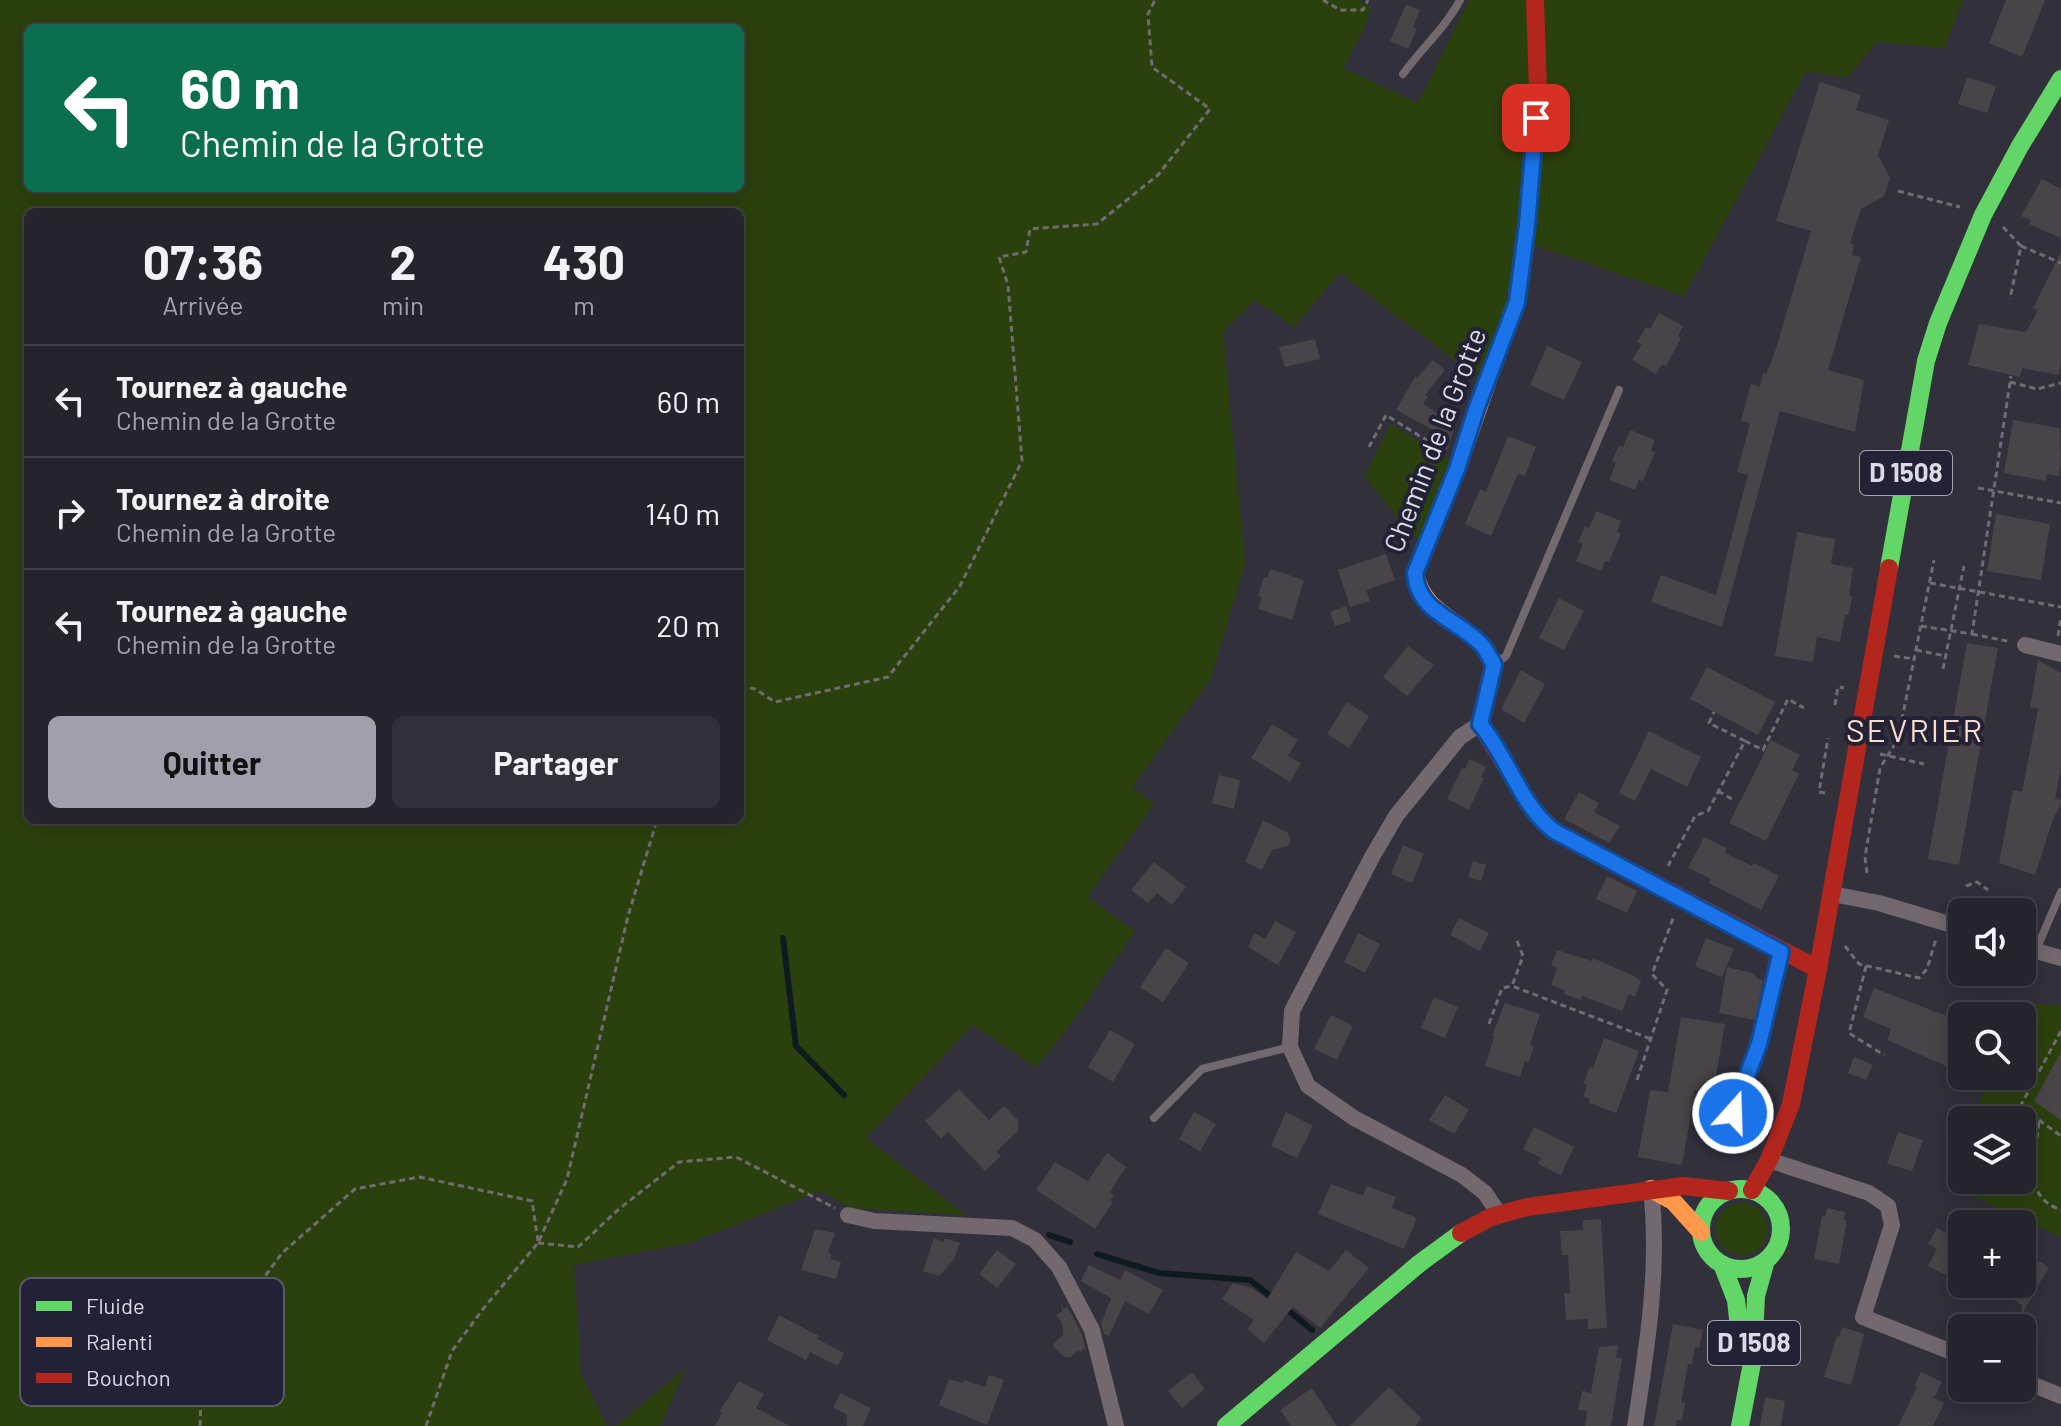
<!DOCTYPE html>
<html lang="fr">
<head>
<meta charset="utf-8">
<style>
  :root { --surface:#25242c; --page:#313038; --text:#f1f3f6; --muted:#a3a4a9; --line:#424148; --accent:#a09fab }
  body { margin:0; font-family:Barlow,sans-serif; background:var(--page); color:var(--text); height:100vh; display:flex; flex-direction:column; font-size:30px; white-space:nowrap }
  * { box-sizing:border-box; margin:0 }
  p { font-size:26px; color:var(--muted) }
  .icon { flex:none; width:44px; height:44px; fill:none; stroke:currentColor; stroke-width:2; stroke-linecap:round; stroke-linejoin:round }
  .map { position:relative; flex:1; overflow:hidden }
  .side { position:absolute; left:24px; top:208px; width:720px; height:616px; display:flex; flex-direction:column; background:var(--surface); border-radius:12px; box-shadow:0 4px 20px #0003,0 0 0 2px var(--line) }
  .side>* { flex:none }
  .guide { position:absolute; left:24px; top:24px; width:720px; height:168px; border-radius:12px; box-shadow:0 4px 20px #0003,0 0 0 2px var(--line); background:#0b6e4f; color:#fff; overflow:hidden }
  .buttons { position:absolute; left:1948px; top:898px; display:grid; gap:16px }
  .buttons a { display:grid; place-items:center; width:88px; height:88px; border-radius:12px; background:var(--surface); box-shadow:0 4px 20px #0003,0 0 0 2px var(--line); font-size:40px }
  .pin { position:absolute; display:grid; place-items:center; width:68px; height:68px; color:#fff; margin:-34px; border-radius:16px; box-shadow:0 4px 12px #0006 }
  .me { position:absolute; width:88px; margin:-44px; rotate:20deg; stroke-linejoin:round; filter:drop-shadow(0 0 6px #0008) }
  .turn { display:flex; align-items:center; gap:28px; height:168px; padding:0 24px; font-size:36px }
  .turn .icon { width:104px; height:104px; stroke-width:2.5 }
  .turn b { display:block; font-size:56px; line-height:68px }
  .eta { display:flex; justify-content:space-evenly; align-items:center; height:136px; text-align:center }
  .eta b { font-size:48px; font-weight:700; line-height:56px }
  .cta { display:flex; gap:16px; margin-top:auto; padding:16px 24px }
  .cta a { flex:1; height:92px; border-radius:12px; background:var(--accent); color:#111; font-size:32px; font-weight:700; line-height:92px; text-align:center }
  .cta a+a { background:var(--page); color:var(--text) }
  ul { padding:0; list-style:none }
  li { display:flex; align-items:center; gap:24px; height:112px; padding:0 24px; border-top:2px solid var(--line) }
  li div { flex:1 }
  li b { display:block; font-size:30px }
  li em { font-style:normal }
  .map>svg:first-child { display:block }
</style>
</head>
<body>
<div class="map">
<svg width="2061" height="1426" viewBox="0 0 2061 1426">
  <rect width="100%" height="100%" fill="#31303b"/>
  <path fill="#2b410d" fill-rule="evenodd" d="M0,0H1359L1371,8L1363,31L1343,68L1418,103L1469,0H1963L1944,48L1877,42L1847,78L1806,71L1684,296L1536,246L1477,377L1340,273L1294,327L1255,300L1223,331L1245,563L1211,678L1132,787L1154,804L1087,897L1135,931L1071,1024L1036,1067L973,1025L866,1138L966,1215L852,1208L820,1191L689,1243L574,1265L581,1374L607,1426H0ZM28,28H740V188H28ZM28,212H740V820H28Z
    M1390,424L1452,461L1421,545L1365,477Z
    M2010,1002L2061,1006V1237L1955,1188L1962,1165V1180H2022V1120H1975L1988,1076H2022V1016H2006Z
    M1716 1229a26 26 0 1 1 52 0a26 26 0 1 1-52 0Z
    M686,1368L660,1426H616Z"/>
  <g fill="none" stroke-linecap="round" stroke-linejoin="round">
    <path stroke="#0d1b1e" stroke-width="6" d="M783,938L796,1046L844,1095
      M1049,1235L1070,1242
      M1097,1254L1159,1273L1250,1280L1275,1300
      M1284,1307L1312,1330"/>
  </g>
  <path fill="#494447" d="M2006,0H2045L2022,57L1989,43Z
    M1406,4L1420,10L1413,27L1417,29L1408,49L1390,41Z
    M1967,77L1996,86L1987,113L1958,104Z
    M1820,82L1861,95L1856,110L1889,120L1878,155L1890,178L1884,196L1861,209L1850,243L1854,245L1852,255L1861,257L1828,370L1864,380L1855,432L1780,411L1722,627L1651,602L1661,575L1716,595L1748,475L1737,472L1750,423L1741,421L1751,384L1760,387L1763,373L1766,374L1774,355L1811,231L1776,221Z
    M2042,179L2061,189V238L2029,224L2031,220L2021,216Z
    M2061,252V362L2059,375L2022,368L2020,377L1968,365L1979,324L2026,332L2038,310L2033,308Z
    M1659,313L1683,326L1678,336L1681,338L1666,366L1662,364L1656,374L1632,360L1642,344L1637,342L1646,327L1650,329Z
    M1315,339L1320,359L1285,367L1279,347Z
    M1547,346L1582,362L1564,400L1530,385Z
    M1433,360L1445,370L1425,395L1428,397L1423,404L1456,424L1447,450L1428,438L1433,430L1396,410L1415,377L1417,378Z
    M2013,420L2060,428L2061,462L2059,476L2047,474L2046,481L2004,473Z
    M1630,430L1655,440L1651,451L1655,452L1643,481L1639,480L1635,490L1609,480L1616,463L1612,461L1619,445L1623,447Z
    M1508,436L1536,447L1525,476L1518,474L1491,536L1465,524L1480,489L1486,492Z
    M1596,511L1621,521L1617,532L1621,533L1609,562L1605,561L1601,571L1576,561L1583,544L1578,542L1585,526L1589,528Z
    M1996,514L2050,524L2041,580L1987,571Z
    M1797,532L1835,539L1831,564L1853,568L1849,595L1852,596L1849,615H1845L1840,642L1817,637L1813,662L1775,656Z
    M1386,554L1395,580L1366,590L1370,601L1350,607L1338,570Z
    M1270,569L1304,580L1292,620L1258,609L1262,597L1258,596L1264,577L1267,578Z
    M1559,598L1584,611L1564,650L1539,638Z
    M1346,606L1351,621L1335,626L1330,612Z
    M1967,643L1998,648L1959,865L1928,859Z
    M1408,646L1434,665L1407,696L1383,677Z
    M2038,660L2061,673V768L2055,799L2061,800V804L2053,819L2035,875L1999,863L2013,790L2022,792L2038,709L2030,707Z
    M1707,667L1775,702L1758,735L1690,699Z
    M1521,670L1545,684L1524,723L1501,709Z
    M1347,702L1369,716L1349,748L1327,734Z
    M1272,724L1298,740L1288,756L1301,763L1290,782L1251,758Z
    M1649,731L1701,757L1687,787L1651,769L1635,801L1619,793Z
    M1771,740L1800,755L1792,770L1799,774L1766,841L1729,823Z
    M1470,759L1486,767L1481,777L1484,778L1469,810L1447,799L1462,768L1465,769Z
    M1219,775L1240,780L1234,809L1212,803Z
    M1579,792L1599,803L1594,812L1620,826L1609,843L1564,819Z
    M1263,820L1288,833L1291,840L1288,846L1272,850L1262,870L1245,862Z
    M1704,837L1727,848L1725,853L1752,866L1754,863L1779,876L1761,910L1709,883L1711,879L1688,868Z
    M1403,845L1424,854L1412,883L1391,874Z
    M1473,861L1486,865L1481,881L1468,877Z
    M1154,862L1186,887L1172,905L1157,893L1148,903L1131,890Z
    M1607,876L1637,891L1627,913L1596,899Z
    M1459,918L1489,933L1480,951L1450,935Z
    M1275,921L1296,932L1278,965L1248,947L1255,933L1265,939Z
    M1358,933L1380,944L1365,973L1344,962Z
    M1706,938L1734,949L1722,977L1695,966Z
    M1166,948L1189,963L1163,1002L1140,987Z
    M1557,950L1592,961L1593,958L1634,976L1641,981L1635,997L1629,994L1622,1011L1582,996L1581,1000L1564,994L1565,990L1551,985L1557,968L1551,966Z
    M1727,967L1753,973L1758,979L1763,980L1755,1020L1719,1013Z
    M1874,988L1962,1022V1047L1953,1069L1887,1040L1891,1029L1863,1017Z
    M1434,997L1458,1007L1445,1038L1421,1028Z
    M1505,1003L1540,1014L1530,1045L1534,1046L1529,1062L1525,1061L1520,1077L1485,1066L1494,1037L1492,1036Z
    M1331,1015L1353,1026L1337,1060L1314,1049Z
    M1681,1017L1725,1024L1713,1093L1695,1090L1682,1165L1638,1157L1650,1090L1668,1092Z
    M1110,1030L1135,1044L1113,1082L1088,1067Z
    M1604,1038L1639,1051L1616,1113L1589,1103L1590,1099L1583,1097L1587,1085L1583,1084L1590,1067L1593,1068Z
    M2061,1052V1120L2034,1101Z
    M1854,1057L1873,1065L1866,1080L1848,1073Z
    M959,1089L989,1120L1004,1106L1018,1120V1131L996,1152L1001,1156L985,1171L948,1132L941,1139L925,1121Z
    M1445,1095L1469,1110L1454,1134L1429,1120Z
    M1194,1112L1216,1124L1200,1151L1179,1139Z
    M1286,1112L1313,1126L1297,1158L1271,1146Z
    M1534,1127L1574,1147L1561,1175L1538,1164L1541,1158L1523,1149Z
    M1898,1132L1923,1140L1912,1171L1887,1164Z
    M1107,1153L1126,1167L1110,1192L1114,1195L1110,1200L1113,1202L1095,1229L1036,1190L1055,1162L1088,1181Z
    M1331,1184L1363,1196L1367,1186L1396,1197L1392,1208L1417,1218L1404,1249L1318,1214Z
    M1827,1208L1845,1212L1844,1220L1847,1221L1839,1264L1814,1259L1822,1216L1825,1217Z
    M1601,1219L1607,1328L1588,1329V1319L1566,1320L1564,1293H1570L1568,1255H1562L1560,1231L1583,1230V1220Z
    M1937,1228L1951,1236L1948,1241L1962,1249L1949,1277L1928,1266L1937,1249L1928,1244Z
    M815,1229L835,1233L828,1252L832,1254L830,1259L841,1262L836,1279L801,1270Z
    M934,1238L943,1242L944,1238L960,1243L954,1259L939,1276L923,1271Z
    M997,1250L1016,1264L997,1288L979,1274Z
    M1346,1250L1369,1268L1320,1328L1293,1307L1264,1343L1247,1329L1254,1320L1222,1299L1233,1283L1252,1288L1267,1299L1296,1252L1329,1271Z
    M2022,1251L2049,1267L2022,1314V1305L1987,1284H2022Z
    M1089,1265L1120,1280L1125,1270L1163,1290L1149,1314L1125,1301L1109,1336L1104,1334L1101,1324L1111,1298L1081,1281Z
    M1061,1304L1064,1309L1067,1306L1082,1334L1086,1351L1083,1348L1082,1352L1077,1351L1070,1358L1063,1356L1052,1345L1063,1335L1062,1323L1056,1315L1062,1311Z
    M779,1315L819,1336L817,1339L844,1353L838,1366L810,1352L806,1360L767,1340Z
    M1673,1324L1703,1330L1699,1348L1695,1347L1692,1365L1688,1364L1681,1403H1685L1682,1421L1677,1420L1676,1426H1654Z
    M1842,1327L1864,1334L1851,1385L1824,1377L1837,1336L1839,1337Z
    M1618,1345L1616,1357L1622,1359L1611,1426H1585L1587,1411L1578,1410L1580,1401L1582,1391L1591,1393L1599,1347Z
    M1192,1372L1205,1389L1182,1408L1168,1391Z
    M1921,1372L1942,1382L1934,1398L1944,1403L1933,1426H1898L1917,1387L1914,1386Z
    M989,1375L1004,1380L987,1425L939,1405L949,1379L963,1383L964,1380L985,1387Z
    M739,1381L764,1394L756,1408L790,1426H715L722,1413L719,1412Z
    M1389,1387L1421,1418L1416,1426H1350Z
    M1312,1388L1337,1426H1291L1280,1410Z
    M840,1393L871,1408L863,1426H847L846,1414L833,1408Z
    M1765,1397L1785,1401L1781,1426H1760Z"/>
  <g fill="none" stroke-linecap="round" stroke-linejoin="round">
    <path stroke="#726b71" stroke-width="3" stroke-dasharray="6 4" stroke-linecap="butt" d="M1323,0L1340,10H1363L1368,0
      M1898,191L1960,207
      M2003,227L2021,246L2010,299
      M2021,246L2061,263
      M2010,382L2037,389L2061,383
      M1369,447L1386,415L1439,448
      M1978,488L2061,503
      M1930,583L2061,607
      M1921,626L1972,634L2011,376
      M1972,634L2007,641
      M2058,636L2061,616
      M1916,650L1946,656
      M1894,656L1914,659
      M1943,669L1964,566
      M740,686L755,689L775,702L888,677L960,586L1022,461L1008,285L999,257L1026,252L1030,229L1097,224L1158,175L1210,109L1152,67L1148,14L1155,0
      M1835,705L1838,687L1844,688
      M1745,741L1763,750L1788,699L1804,708
      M1880,754L1924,764
      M1718,791L1732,799
      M1825,793L1819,792L1828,738
      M1668,866L1695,816L1708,811L1745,741L1709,723L1714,712
      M1867,873L1865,857L1880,768L1898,739L1934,560
      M1966,886L1977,882L1988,890
      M1517,941L1523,956L1512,986L1651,1039
      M1845,946L1859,964L1919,978L1927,969L1936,939
      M1866,966L1849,1033L1884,1055
      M1489,1024L1502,988L1512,986
      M2061,1031L2021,1105L2039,1120C2037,1155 2019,1195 2061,1210
      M1637,1080L1667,990L1652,974L1674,916
      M2039,1120L2061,1136
      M538,1243L578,1247L619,1209L679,1162L736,1157L835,1208
      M200,1426L202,1370L230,1324L282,1253L355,1189L419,1177L532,1201L538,1241
      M426,1426L452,1351L483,1309L538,1243L567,1179L628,916L657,820"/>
    <path stroke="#72686d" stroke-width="8" d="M1403,74C1421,49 1446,27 1460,0
      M1495,664L1506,656L1619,390
      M2036,950L2061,892
      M1154,1118L1202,1069L1290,1047
      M1725,1135L1759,1044L1781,952"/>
    <path stroke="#72686d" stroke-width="16" d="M2025,645L2061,654
      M1480,724L1460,737L1396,816L1372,857L1292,1011L1290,1047L1308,1086L1354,1118L1462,1175L1485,1193L1499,1214
      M1832,894L1879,903L1962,928
      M2022,947L2061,958
      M1769,1160L1869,1193L1888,1206L1892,1225L1863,1317L1962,1356
      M848,1215L874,1221L1012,1228L1035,1240L1059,1267L1092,1330L1116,1426
      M2022,1380L2061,1396
      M1635,1426C1647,1347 1660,1268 1651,1189"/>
    <path stroke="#63d668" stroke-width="18" d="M1889,568L1926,361L1938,323L1983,215L2020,146L2061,79
      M1701 1229a40 40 0 1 1 80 0a40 40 0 1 1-80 0Z
      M1722,1264L1736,1300L1740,1337
      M1226,1426L1420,1263L1461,1233
      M1740,1426L1753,1358L1756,1296L1766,1260"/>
    <path stroke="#ff974d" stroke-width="18" d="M1483,710L1494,665C1490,657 1486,649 1480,643C1455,618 1422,611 1415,573L1457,469L1501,343
      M1651,1189L1673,1201L1701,1232"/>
    <path stroke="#b3261e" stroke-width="18" d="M1501,343L1517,302L1527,225L1538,91L1535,0
      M1483,710L1480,724L1532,808L1554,831L1818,969
      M1752,1190L1769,1160L1791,1104L1818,969L1889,568
      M1461,1233L1491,1217L1527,1207L1683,1186L1729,1191"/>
  </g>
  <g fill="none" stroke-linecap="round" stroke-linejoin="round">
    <g stroke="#114b97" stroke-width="20">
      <path id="route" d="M1536,118L1527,225L1517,302L1477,407L1457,469L1415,573C1417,612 1457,619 1481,644C1486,649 1490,658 1494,665L1480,724C1508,757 1520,805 1554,831L1781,952L1759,1044L1733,1113"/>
    </g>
    <use href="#route" stroke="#1a73e8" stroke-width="14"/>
  </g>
  <g text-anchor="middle" stroke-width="8" stroke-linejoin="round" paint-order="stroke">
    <g fill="#232135" stroke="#a4a3b2" stroke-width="2">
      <rect x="1860" y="451" width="92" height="44" rx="6"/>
      <rect x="1708" y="1321" width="92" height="44" rx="6"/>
    </g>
    <g font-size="26" font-weight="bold" fill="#dbdbe8">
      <text x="1906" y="482">D 1508</text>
      <text x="1754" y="1352">D 1508</text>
    </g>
    <g font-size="28" fill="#dbdbe8" stroke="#232135">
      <text transform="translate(1435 440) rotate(-69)" y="10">Chemin de la Grotte</text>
    </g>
    <g font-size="32" letter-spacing="2" fill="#f7ddc8" stroke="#232135">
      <text x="1915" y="742">SEVRIER</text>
    </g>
  </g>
  <rect x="20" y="1278" width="264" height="128" rx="12" fill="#232135" stroke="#5a596b" stroke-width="2"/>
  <rect x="36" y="1301" width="36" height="10" fill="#63d668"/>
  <rect x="36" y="1337" width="36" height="10" fill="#ff974d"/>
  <rect x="36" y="1373" width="36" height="10" fill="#b3261e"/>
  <g font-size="22" fill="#dbdbe8">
    <text x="86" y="1314">Fluide</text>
    <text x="86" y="1350">Ralenti</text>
    <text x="86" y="1386">Bouchon</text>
  </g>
</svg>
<div class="buttons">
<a><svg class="icon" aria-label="sound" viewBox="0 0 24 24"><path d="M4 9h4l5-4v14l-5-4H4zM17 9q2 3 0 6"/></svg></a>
<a><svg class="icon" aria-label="search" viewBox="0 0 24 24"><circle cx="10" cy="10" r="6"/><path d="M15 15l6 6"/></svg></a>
<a><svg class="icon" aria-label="layers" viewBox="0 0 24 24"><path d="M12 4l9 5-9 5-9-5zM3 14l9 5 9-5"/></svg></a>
<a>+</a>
<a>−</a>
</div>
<div class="pin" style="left:1536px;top:118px;background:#d93025"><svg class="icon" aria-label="arrive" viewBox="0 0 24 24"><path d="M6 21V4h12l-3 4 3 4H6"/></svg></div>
<svg class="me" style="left:1733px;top:1113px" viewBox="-20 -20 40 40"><circle r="17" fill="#1a73e8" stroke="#fff" stroke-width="3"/><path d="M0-11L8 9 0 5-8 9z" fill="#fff"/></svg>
<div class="guide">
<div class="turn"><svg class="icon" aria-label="left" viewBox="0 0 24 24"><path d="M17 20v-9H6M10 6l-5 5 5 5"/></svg><div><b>60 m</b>Chemin de la Grotte</div></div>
</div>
<section class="side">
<div class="eta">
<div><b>07:36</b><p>Arrivée</p></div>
<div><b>2</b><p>min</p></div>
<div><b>430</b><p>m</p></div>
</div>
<ul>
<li><svg class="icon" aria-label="left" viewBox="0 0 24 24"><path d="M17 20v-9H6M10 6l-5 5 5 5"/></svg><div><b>Tournez à gauche</b><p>Chemin de la Grotte</p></div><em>60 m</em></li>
<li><svg class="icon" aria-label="right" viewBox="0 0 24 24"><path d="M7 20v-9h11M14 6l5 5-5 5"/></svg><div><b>Tournez à droite</b><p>Chemin de la Grotte</p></div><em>140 m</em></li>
<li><svg class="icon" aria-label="left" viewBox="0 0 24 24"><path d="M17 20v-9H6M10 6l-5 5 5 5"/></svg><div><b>Tournez à gauche</b><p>Chemin de la Grotte</p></div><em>20 m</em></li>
</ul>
<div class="cta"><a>Quitter</a><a>Partager</a></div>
</section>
</div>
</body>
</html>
